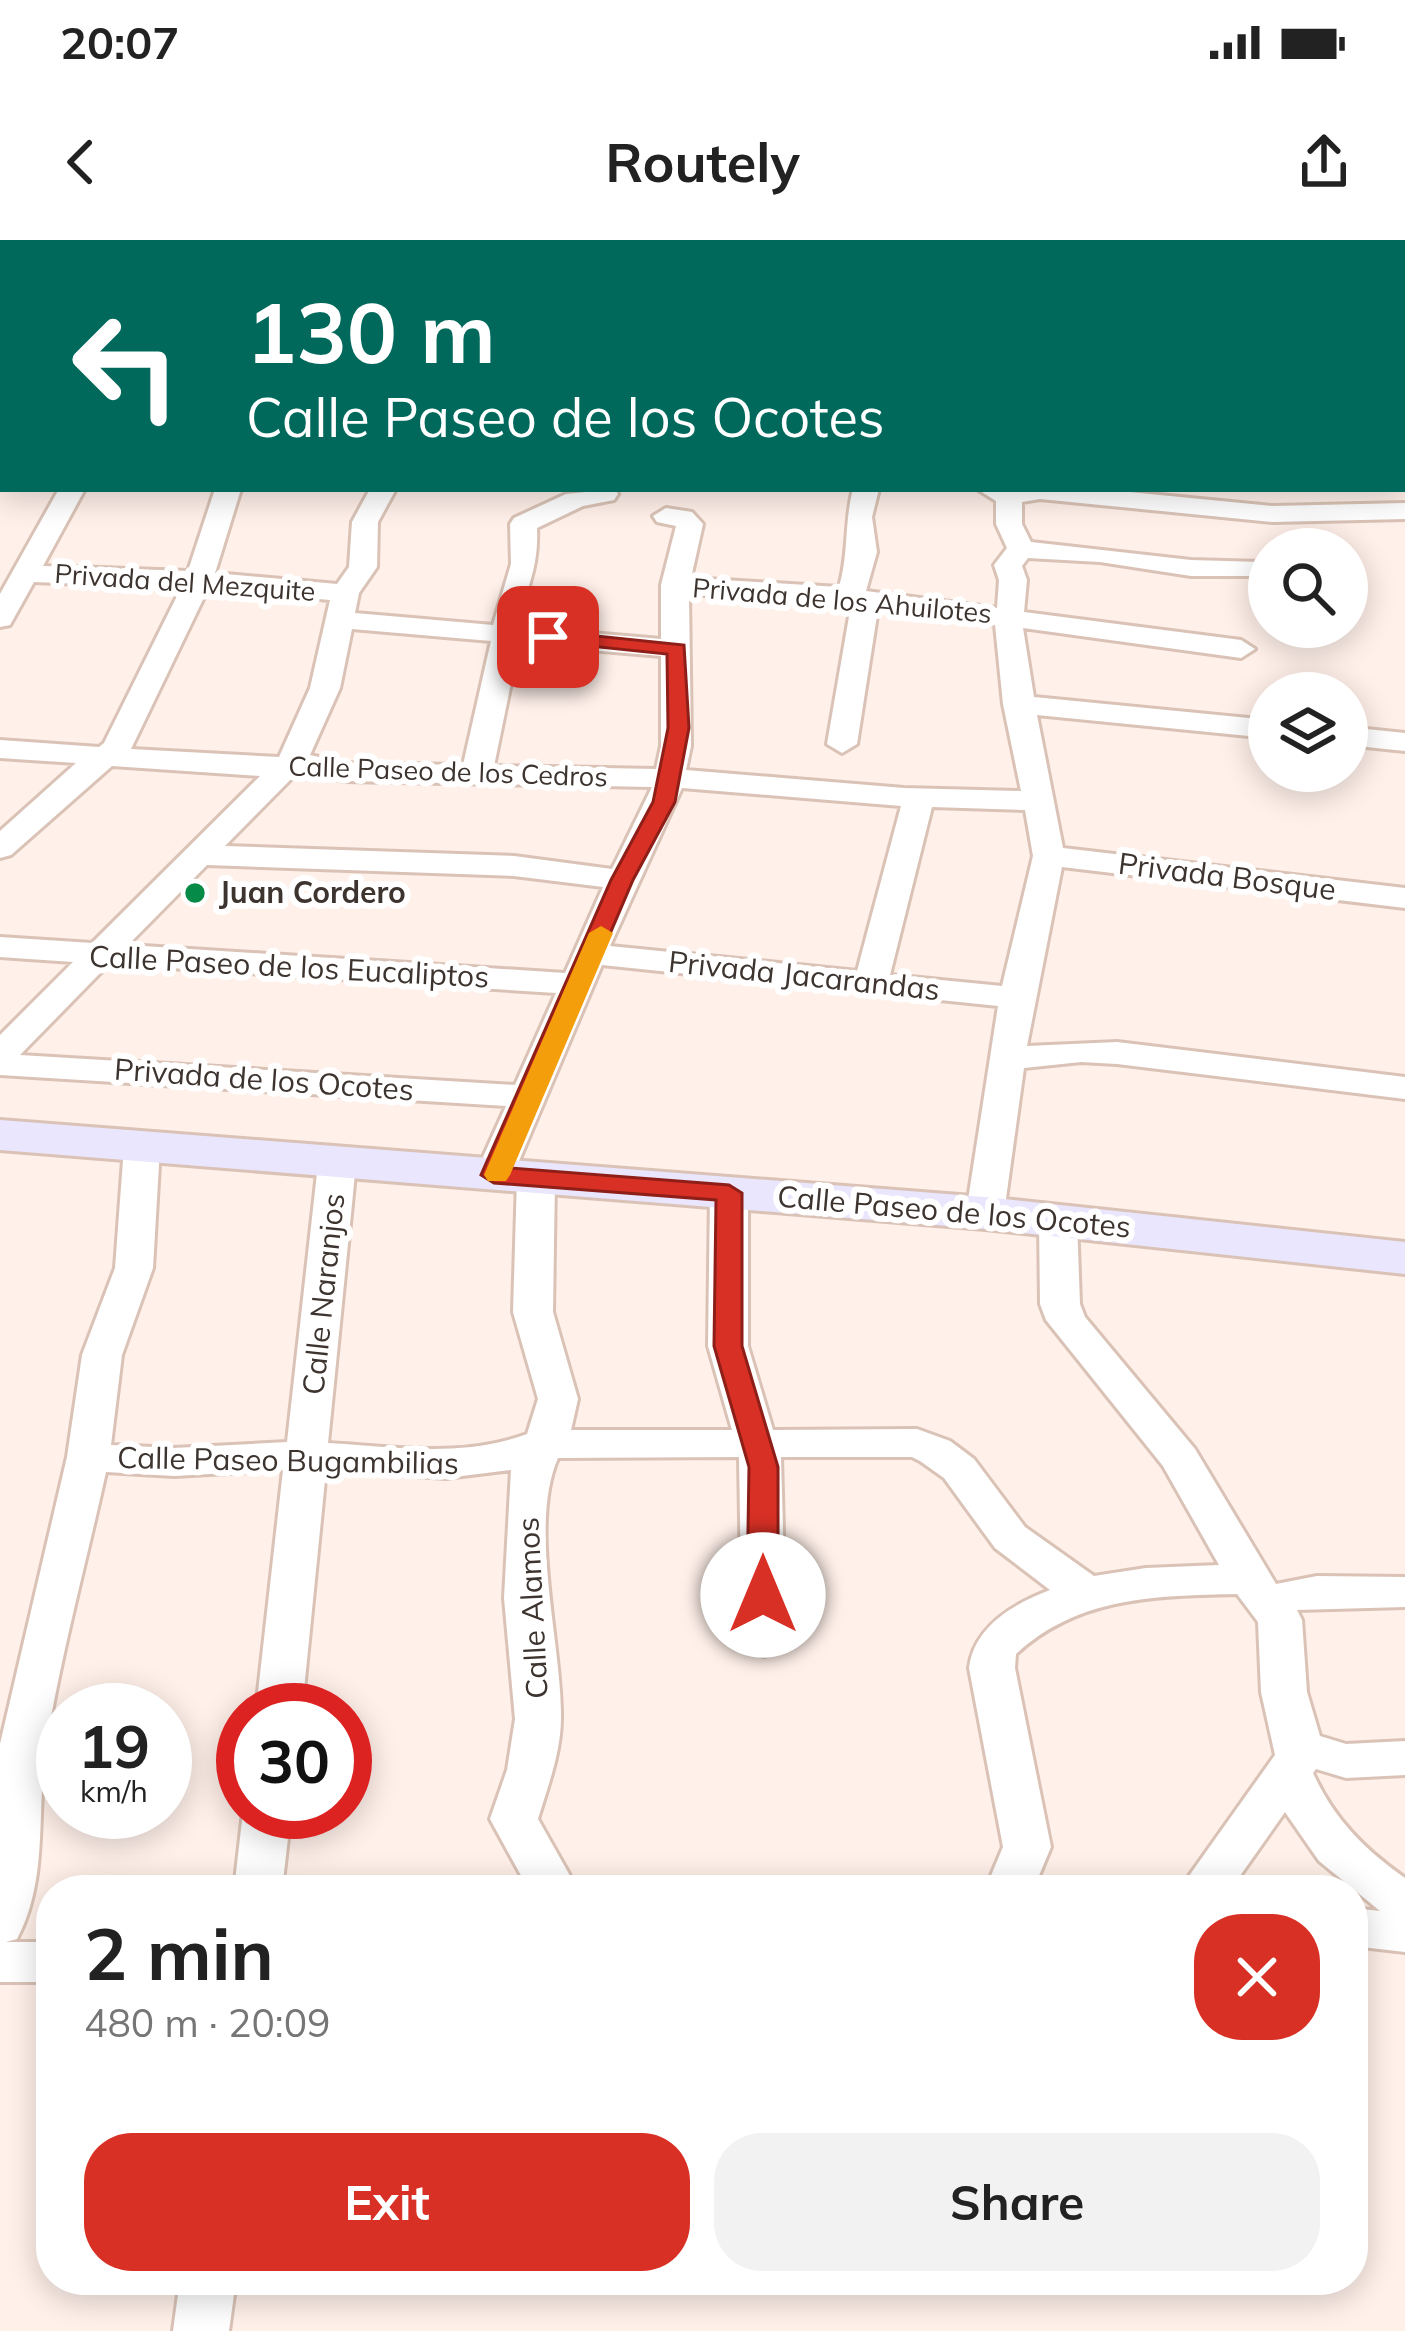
<!DOCTYPE html>
<html lang="en">
<head>
<meta charset="utf-8">
<style>
  :root { --surface:#fff; --page:#f2f2f2; --text:#222; --muted:#767676; --accent:#d93025 }
  body { margin:0; font-family:Mulish,sans-serif; background:var(--page); color:var(--text); height:100vh; display:flex; flex-direction:column; font-size:45px; white-space:nowrap }
  * { box-sizing:border-box; margin:0 }
  p { font-size:39px; color:var(--muted) }
  .icon { flex:none; width:66px; height:66px; fill:none; stroke:currentColor; stroke-width:2; stroke-linecap:round; stroke-linejoin:round }
  .map { position:relative; flex:1; overflow:hidden }
  .sheet { position:absolute; left:36px; top:1635px; width:1332px; height:420px; display:flex; flex-direction:column; background:var(--surface); border-radius:48px; box-shadow:0 6px 30px #0003 }
  .sheet>* { flex:none }
  .banner { position:absolute; left:0px; top:0px; width:1407px; height:252px; box-shadow:0 6px 30px #0003; background:#00695c; color:#fff; overflow:hidden }
  .tools { position:absolute; left:1248px; top:288px; display:grid; gap:24px }
  .tools a { display:grid; place-items:center; width:120px; height:120px; border-radius:50%; background:var(--surface); box-shadow:0 6px 30px #0003; font-size:60px }
  .speed { position:absolute; left:36px; top:1443px; display:flex; gap:24px; font-size:60px; font-weight:700; text-align:center }
  .speed>* { display:grid; place-content:center; width:156px; height:156px; border-radius:50%; background:var(--surface); box-shadow:0 6px 30px #0003; line-height:1 }
  .speed small { font-size:30px; font-weight:400 }
  .speed .limit { border:18px solid #d22; background:#fff; color:#111 }
  .pin { position:absolute; display:grid; place-items:center; width:102px; height:102px; color:#fff; margin:-51px; border-radius:24px; box-shadow:0 6px 18px #0006 }
  .me { position:absolute; width:132px; margin:-66px; rotate:0deg; stroke-linejoin:round; filter:drop-shadow(0 0 9px #0008) }
  .turn { display:flex; align-items:center; gap:42px; height:252px; padding:0 48px; font-size:54px }
  .turn .icon { width:156px; height:156px; stroke-width:2.5 }
  .turn b { display:block; font-size:84px; line-height:102px }
  .round { display:grid; place-items:center; flex:none; width:126px; height:126px; border-radius:48px; background:var(--page) }
  .head { display:flex; align-items:center; justify-content:space-between; height:204px; padding:0 48px }
  h1 { font-size:72px; font-weight:700; line-height:90px }
  .action { display:flex; gap:24px; margin-top:auto; padding:24px 48px }
  .action a { flex:1; height:138px; border-radius:48px; background:var(--accent); color:#fff; font-size:48px; font-weight:700; line-height:138px; text-align:center }
  .action a+a { background:var(--page); color:var(--text) }
  .status { display:flex; justify-content:space-between; align-items:center; height:84px; padding:0 60px; background:var(--surface); direction:ltr }
  .status svg { height:33px; fill:currentColor }
  header { display:flex; justify-content:space-between; align-items:center; height:156px; padding:0 48px; background:var(--surface); font-size:54px; font-weight:700 }
  .map>svg:first-child { display:block }
</style>
</head>
<body>
<div class="status"><b>20:07</b><svg viewBox="0 0 49 12"><path d="M0 12V9h3v3zM5 12V6h3v6zM10 12V3h3v9zM15 12V0h3v12zM26 1h20v11H26zM47 4h2v5h-2z"/></svg></div>
<header><svg class="icon" aria-label="back" viewBox="0 0 24 24"><path d="M15 5l-7 7 7 7"/></svg>Routely<svg class="icon" aria-label="share" viewBox="0 0 24 24"><path d="M12 15V3M7 8l5-5 5 5M5 13v7h14v-7"/></svg></header>
<div class="map">
<svg width="1405" height="2091" viewBox="0 0 1405 2091">
  <rect width="100%" height="100%" fill="#fff0e9"/>
  <g fill="none" stroke-linecap="round" stroke-linejoin="round">
    <path stroke="#92c5df" stroke-width="6" d="M792,0L799,3
      M1206,3L1217,0"/>
    <g stroke="#dac3b6" stroke-width="6">
      <path id="street" d="M1404,76H1405V91H1404Z
        M1404,197H1405V213H1404Z
        M59,249H85L43,326L188,331L215,249H241L215,333L337,344L349,327L352,282L370,249H396L378,282L377,327L359,353L355,373L493,385L511,324L510,284L514,278L566,254L615,249L618,254L614,260L583,266L537,288C539,333 524,347 521,387L661,399V345L676,286L657,282L653,276L666,268L692,272L703,284L691,338L839,347C849,313 844,283 853,249H879L872,277L877,312L866,351L997,368L999,340L994,325L1007,308L996,284V261L977,249H1099L1273,266L1405,263V279L1273,282L1040,259L1022,262V284L1031,302L1191,320L1260,322L1269,324V336H1191L1100,322L1028,318L1022,326L1027,340L1024,372L1241,400L1255,409L1241,418L1023,388L1034,457L1269,480V498L1037,475L1063,608L1405,648V668L1062,627L1027,806L1117,802L1405,837V859L1117,824L1081,822L1024,828L1004,973L998,981H972L966,973L998,766L602,725L513,935L507,943H481L475,935L506,866L0,835V795L73,722L0,717V697L92,703L260,536L112,526L11,615L0,618V591L76,523L0,518V500L99,507L104,503L181,348L34,342L10,385L0,387V354ZM208,349L330,360L310,448L279,517L131,509ZM689,354L851,365L827,504L842,513L857,504L878,369L995,385L1003,464L1021,551L904,548L686,530L691,506ZM352,389L491,401L463,525L345,523L310,515L340,448ZM519,404L661,416V506L656,529L494,526ZM309,533L345,541L652,547L612,629L514,616L225,606L296,534ZM682,548L901,566L857,731L610,706ZM932,567L1025,570L1033,616L1002,746L890,735ZM207,625L514,636L603,647L565,733L128,705ZM109,724L556,753L515,845L20,815Z
        M1347,487L1405,493V511L1347,505Z
        M142,896L155,899L160,907L153,1028L122,1115L111,1205L174,1208L287,1202L318,924L324,916H350L356,924L328,1203C395,1207 463,1218 527,1194L538,1159L513,1072L517,938L523,930H549L555,938L553,1072L578,1159L571,1190H732L708,1106L710,953L716,945H742L748,953V1106L773,1190L917,1189L950,1201L974,1219L1025,1287L1094,1336L1146,1328L1219,1325L1163,1226L1046,1080L1040,1064L1039,980L1045,972H1071L1077,980L1080,1064L1085,1077L1195,1209L1276,1344L1317,1336L1405,1337V1367L1297,1370L1302,1380L1307,1452L1320,1496L1346,1504L1405,1501V1535L1346,1538L1316,1529L1313,1533C1334,1579 1364,1609 1405,1638V1712L1353,1706V1668L1380,1671L1319,1621L1285,1572L1230,1650H1179L1275,1515L1261,1452L1258,1382L1237,1354C1156,1356 1079,1356 1016,1414L1015,1428L1051,1607L1033,1650H985L1003,1607L969,1428C974,1387 1013,1364 1050,1350L995,1308L944,1238L920,1221L912,1217H781L786,1400L780,1411L764,1416L748,1411L742,1400L739,1217L558,1218C528,1286 562,1405 561,1478C561,1512 548,1546 538,1579L578,1650H529L490,1579L507,1530L515,1479L504,1358L511,1230L446,1238L326,1230L302,1470H256L283,1230L174,1236L106,1232C86,1323 61,1414 46,1506C36,1570 49,1639 17,1699L6,1702H51V1742H0V1504L67,1217L82,1115L115,1028L124,907L129,899Z
        M243,1572H291L282,1650H234Z
        M180,2040H236L229,2091H173Z"/>
    </g>
    <g stroke="#dac3b6" stroke-width="6">
      <path id="secondary" d="M0,880L985,957L1405,1002V1034L985,989L0,910Z"/>
    </g>
    <use href="#street" fill="#fff" fill-rule="evenodd"/>
    <use href="#secondary" fill="#eae6fe" fill-rule="evenodd"/>
  </g>
  <path fill="#d93025" stroke="#8d1f18" stroke-width="3" d="M548,391L684,405L689,488L675,562L633,640L510,928L729,945L742,953V1106L778,1227V1355L773,1363H752L747,1355L749,1227L714,1106L716,960L494,943L481,935L611,640L653,562L668,488L667,414L541,401V393Z"/>
  <path fill="#f59e0b" d="M601,686L613,693L510,935L506,941H488L484,935L589,693Z"/>
  <circle fill="#068a47" stroke="#fff" stroke-width="4.5" cx="195" cy="653" r="12"/>
  <g text-anchor="middle" stroke-width="12" stroke-linejoin="round" paint-order="stroke">
    <g font-size="27" fill="#3d342f" stroke="#fff">
      <text transform="translate(185 343) rotate(4)" y="9">Privada del Mezquite</text>
      <text transform="translate(842 361) rotate(5)" y="9">Privada de los Ahuilotes</text>
      <text transform="translate(448 532) rotate(2)" y="9">Calle Paseo de los Cedros</text>
    </g>
    <g font-size="30" fill="#3d342f" stroke="#fff">
      <text transform="translate(1227 637) rotate(7)" y="10">Privada Bosque</text>
      <text transform="translate(289 727) rotate(3)" y="10">Calle Paseo de los Eucaliptos</text>
      <text transform="translate(804 736) rotate(6)" y="10">Privada Jacarandas</text>
      <text transform="translate(264 840) rotate(4)" y="10">Privada de los Ocotes</text>
      <text transform="translate(954 972) rotate(5)" y="10">Calle Paseo de los Ocotes</text>
      <text transform="translate(324 1054) rotate(-84)" y="10">Calle Naranjos</text>
      <text transform="translate(288 1221) rotate(1)" y="10">Calle Paseo Bugambilias</text>
      <text transform="translate(533 1368) rotate(-93)" y="10">Calle Alamos</text>
    </g>
    <g font-size="30" font-weight="bold" fill="#3d342f" stroke="#fff" text-anchor="start">
      <text x="219" y="663">Juan Cordero</text>
    </g>
  </g>
</svg>
<div class="tools">
<a><svg class="icon" aria-label="search" viewBox="0 0 24 24"><circle cx="10" cy="10" r="6"/><path d="M15 15l6 6"/></svg></a>
<a><svg class="icon" aria-label="layers" viewBox="0 0 24 24"><path d="M12 4l9 5-9 5-9-5zM3 14l9 5 9-5"/></svg></a>
</div>
<div class="speed"><div>19<small>km/h</small></div><div class="limit">30</div></div>
<div class="pin" style="left:548px;top:397px;background:#d93025"><svg class="icon" aria-label="arrive" viewBox="0 0 24 24"><path d="M6 21V4h12l-3 4 3 4H6"/></svg></div>
<svg class="me" style="left:763px;top:1355px" viewBox="-20 -20 40 40"><circle r="19" fill="#fff"/><path d="M0-13L10 11 0 6-10 11z" fill="#d93025"/></svg>
<div class="banner">
<div class="turn"><svg class="icon" aria-label="left" viewBox="0 0 24 24"><path d="M17 20v-9H6M10 6l-5 5 5 5"/></svg><div><b>130 m</b>Calle Paseo de los Ocotes</div></div>
</div>
<section class="sheet">
<div class="head"><div><h1>2 min</h1><p>480 m · 20:09</p></div><a class="round" style="background:#d93025;color:#fff"><svg class="icon" aria-label="close" viewBox="0 0 24 24"><path d="M6 6l12 12M18 6L6 18"/></svg></a></div>
<div class="action"><a>Exit</a><a>Share</a></div>
</section>
</div>
</body>
</html>
